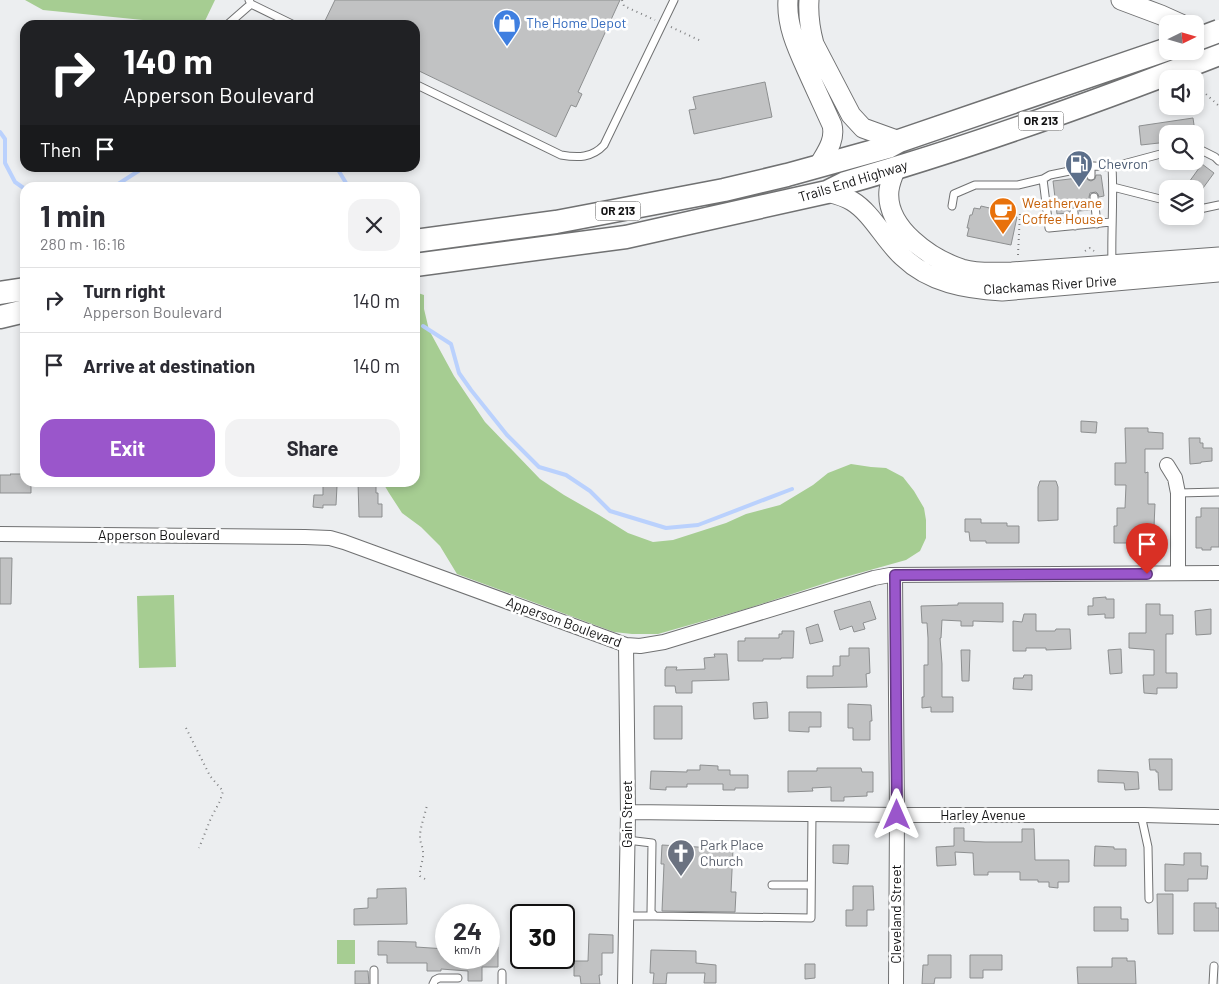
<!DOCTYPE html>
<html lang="en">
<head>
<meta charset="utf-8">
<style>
  :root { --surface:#fff; --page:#f2f2f3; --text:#2b2b33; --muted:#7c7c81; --line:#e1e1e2; --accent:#9a56cb }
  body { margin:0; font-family:Barlow,sans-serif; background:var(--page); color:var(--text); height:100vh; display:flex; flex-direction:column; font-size:19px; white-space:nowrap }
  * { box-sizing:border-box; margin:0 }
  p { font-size:16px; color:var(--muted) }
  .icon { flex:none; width:28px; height:28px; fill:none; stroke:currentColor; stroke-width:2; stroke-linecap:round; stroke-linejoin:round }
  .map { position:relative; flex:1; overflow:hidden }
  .panel { position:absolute; left:20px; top:182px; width:400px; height:305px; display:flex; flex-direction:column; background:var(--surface); border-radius:15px; box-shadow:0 2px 8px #0003 }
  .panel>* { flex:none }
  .top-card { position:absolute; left:20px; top:20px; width:400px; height:152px; border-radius:15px; box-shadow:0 2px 8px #0003; background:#202124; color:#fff; overflow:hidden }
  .needle { width:32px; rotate:85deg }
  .controls { position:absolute; left:1159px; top:15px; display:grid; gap:10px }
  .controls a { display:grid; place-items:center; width:45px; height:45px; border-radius:10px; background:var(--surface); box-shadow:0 2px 8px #0003; font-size:25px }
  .speed { position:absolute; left:435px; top:904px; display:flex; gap:10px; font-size:25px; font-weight:700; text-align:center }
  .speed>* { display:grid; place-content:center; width:65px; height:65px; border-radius:50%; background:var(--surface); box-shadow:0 2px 8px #0003; line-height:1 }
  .speed small { font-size:12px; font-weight:400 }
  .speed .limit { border:2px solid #111; border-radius:8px; background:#fff; color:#111 }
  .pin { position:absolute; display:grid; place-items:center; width:42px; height:42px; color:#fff; margin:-51px -21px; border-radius:50% 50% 50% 0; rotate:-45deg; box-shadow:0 0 5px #0007 }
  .pin .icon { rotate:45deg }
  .me { position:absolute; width:55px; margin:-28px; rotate:0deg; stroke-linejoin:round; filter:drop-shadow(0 0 4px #0008) }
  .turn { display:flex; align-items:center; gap:18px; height:105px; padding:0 20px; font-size:22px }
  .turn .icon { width:65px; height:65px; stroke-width:2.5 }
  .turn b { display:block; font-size:35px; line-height:42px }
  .then { display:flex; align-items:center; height:48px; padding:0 20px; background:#0003; gap:10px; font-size:19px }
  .round { display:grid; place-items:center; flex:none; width:52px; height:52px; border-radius:15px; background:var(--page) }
  .head { display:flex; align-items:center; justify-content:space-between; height:85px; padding:0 20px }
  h1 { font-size:30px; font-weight:700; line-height:38px }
  .action { display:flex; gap:10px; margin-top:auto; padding:10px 20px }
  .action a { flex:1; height:58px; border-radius:15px; background:var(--accent); color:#fff; font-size:20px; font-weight:700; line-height:58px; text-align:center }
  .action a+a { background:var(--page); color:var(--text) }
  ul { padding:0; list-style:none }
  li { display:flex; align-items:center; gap:15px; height:65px; padding:0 20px; border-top:1px solid var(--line) }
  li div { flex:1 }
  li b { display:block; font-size:19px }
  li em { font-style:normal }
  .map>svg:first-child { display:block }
</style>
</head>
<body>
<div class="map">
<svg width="1219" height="984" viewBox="0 0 1219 984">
  <rect width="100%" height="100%" fill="#eceef0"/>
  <path fill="#a6cd92" d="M25,0H215L203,25H193L43,10Z
    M415,292L424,295V309L429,330L454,376L485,422L540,479L564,495L599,515L628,533L653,542L673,540L726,523L746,514L780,505L813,485L828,473L851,464L871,467L886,468L903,477L914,491L924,508L926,520V538L920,551L906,560L838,579L749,608L658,634H632L614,632L457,574L440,546L421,527L402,513L389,493L383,483L415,482Z
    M174,595L176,667L139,668L137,596Z
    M337,940H355V964H337Z"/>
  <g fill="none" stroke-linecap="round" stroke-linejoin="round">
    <path stroke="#bad1fd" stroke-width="4" d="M0,132L5,139V163L15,182L25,189
      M337,168L349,188
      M112,188L143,168
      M423,326L451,344L459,373L471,390L507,435L539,467L566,475L590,491L610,511L666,528L698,525L792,489"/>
  </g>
  <path fill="#c1c2c3" stroke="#8d8f90" d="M335,0H620L578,92L582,94L576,107L571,105L556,137L415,69V25H323Z
    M765,82L772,117L694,134L689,110L696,109L693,97Z
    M1193,118L1195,132L1182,134H1168V142L1141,145L1139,126Z
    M1202,164L1214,173L1195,199V189H1184Z
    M1096,175H1101L1104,196L1099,197L1098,194L1096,192L1090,193L1089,197L1090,210L1079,211L1077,207H1073L1069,209V213L1057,214L1053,181L1086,177L1088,180L1091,181L1095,179Z
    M981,206L1011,213L1010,216L1017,217L1011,245L967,236L969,228H967L970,215H972L974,208L980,209Z
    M1081,421L1097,422L1096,433L1081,432Z
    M1125,428H1148V432L1163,433V449H1145V473L1148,472V504H1155L1154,527H1157V540H1144V543H1114V526H1117V508H1125L1126,485H1115V463H1126Z
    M1189,438H1200V443H1203V448H1212V461L1201,462V463L1190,464Z
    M10,474H25V482H31V493H0V475H11Z
    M1040,481H1056L1058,487V520L1038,521V487Z
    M358,482H376V493H378V504H382V517H359Z
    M323,486H337L336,505H323V508L313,507L314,495H323Z
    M1201,508H1219V547H1211V550H1202V548H1196V517H1201Z
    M965,519H981V523H1007V526H1019V543H986V541H970L969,532H965Z
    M0,558H12L11,604H0Z
    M1106,597V599H1114V618H1105V614L1088,615V606H1093V598Z
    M870,601L876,619L863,623L865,629L854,632L852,626L840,630L834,611Z
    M958,603H1003V622L973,621V626H961V621L942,620L941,638H940L942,664V697H953V712H931V707L922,708V697H924V665H928V638L927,623H922L921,606L958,605Z
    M1146,604H1160V615H1173V634H1166V673H1177V688H1157V694L1144,693L1143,675H1154V650L1129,648V633H1146Z
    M1211,609V634L1196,635L1195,611Z
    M1024,614H1036V631H1055L1056,629H1070L1071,649L1046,650V648H1026V651H1013V621L1022,622Z
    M818,624L823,641L810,644L806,628Z
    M782,631H794L793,658H781V659H763V661H738V641H745V638H779V634H782Z
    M849,648H869L870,673L866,674L867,687L807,688V676H833V666H840V656H849Z
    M1121,649L1122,673L1110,674L1108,650Z
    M961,650H970L969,681H962Z
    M714,654H727L729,680L692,681V693H676L675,686H665V669H666V667H677L676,670L705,669L704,658L715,657Z
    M1024,675H1032V690L1013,689L1014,678H1023Z
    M767,702L768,718L754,719L753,703Z
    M848,704L871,705L872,721H870V740H853V728H848Z
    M654,706H682V739H654Z
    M789,712H821V727H809V732L789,731Z
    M1149,759H1172V790H1159L1158,772H1156V770H1150Z
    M700,765L718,766V770H730V775H748V788H735V790H723V784H687V787H666V790L650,789L651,771L687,772V770H700Z
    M817,768H861L862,772H873V792H867V796L844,797V801H831V787L812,788L813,791L788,792V771H817Z
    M1098,770L1138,772L1139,789L1125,790L1124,783L1098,782Z
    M954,828H964V841L985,842H1022V829H1034L1035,860H1069V882H1058V888L1049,887V882H1038V880H1020V872H988V875H974L973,853L955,852L956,865L937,866L936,847L954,846Z
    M662,845L733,849L731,892H736L735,912L662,911L664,864H661Z
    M833,845H849L848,864L833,863Z
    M1095,846L1114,847V849H1126V866H1094Z
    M1184,853H1201V866H1208L1207,879H1188V891H1165V864L1184,865Z
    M853,886H873L874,910H867V926H846V910H853Z
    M406,888L407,924L354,925V909L368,908V898H377V889Z
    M1157,894H1173V934H1158Z
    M1194,903H1216V908H1219V931H1194Z
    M1094,907H1121V919H1128V931H1094Z
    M589,934L613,935V953H602V975H599L600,984H581L580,976H574V961H588Z
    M378,941L416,942V947L446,949V958H489V947H498V967H482V981H468V971L441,969V971H427V963H387V955H378Z
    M651,950L696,951V963L716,965V983H704L705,973H667L666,984H653L654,973H650Z
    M928,955H951V978H935L934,984H922L923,965H928Z
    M970,955H1002V970H983V978H970Z
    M1112,958H1127V961H1135L1136,984H1078L1077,967H1112Z
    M805,964H815V978L805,979Z
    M355,971H368L369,984H355Z"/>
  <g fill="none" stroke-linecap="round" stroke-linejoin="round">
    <g stroke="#707172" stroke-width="9">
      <path id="service" d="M249,0L251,4L294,25
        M227,25L251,4
        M415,84L561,155C578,158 592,158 604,145L674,0
        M1195,147L1215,157L1219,161
        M1091,167V176
        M1043,179L1049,228L1111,222
        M1113,187L1168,201
        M1094,197L1097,224
        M952,206L954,194L975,185H1018L1043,179L1050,175L1094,166L1112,167
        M1195,210L1219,205
        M1074,212L1075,226
        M1112,263C1111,231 1114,199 1112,167L1168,152
        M1178,493L1219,492
        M1141,815L1148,847L1149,899
        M627,840L652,843L651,912L655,916L811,918L812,814
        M772,885H811
        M626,916H655
        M374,970V984
        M502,973V984
        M433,984L435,980L439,978H458
        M1213,984L1214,966"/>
    </g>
    <g stroke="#707172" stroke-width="16">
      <path id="minor" d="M1167,465L1175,478L1178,493V573
        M0,534L305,537L330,538L344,542L626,645L640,646L664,642L874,578L890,575L1219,573
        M895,575L897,815L896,984
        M628,812L897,815H1144L1219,817
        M625,984L628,812L626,645"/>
    </g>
    <g stroke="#707172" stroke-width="21">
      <path id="secondary" d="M788,0C786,28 800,54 811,79C818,94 825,110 832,125C836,141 825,154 818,167
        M809,0C808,15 810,29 814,44L851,115L863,128L899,141
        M1121,0L1161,15L1181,24
        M896,168C893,175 890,182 889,190C885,228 931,259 962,269C979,274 995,272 1012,272L1219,257
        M827,192C835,194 844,196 852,201C872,213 885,241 903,257C930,283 966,289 1002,291L1219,272"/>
    </g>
    <g stroke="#707172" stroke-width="25">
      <path id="trunk" d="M415,241L556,222L724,190L787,175L888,147L899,141L1168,49
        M415,265L626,237L827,192L845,183C972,147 1096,102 1219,54
        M0,293L25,289
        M0,317L25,311"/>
    </g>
    <path stroke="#7e7f80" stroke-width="2" stroke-dasharray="1 4" stroke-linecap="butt" d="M622,0L624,6L655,20
      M671,27L701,41
      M1195,84L1219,106
      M1085,251L1090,248L1094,251
      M1018,255L1020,212
      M186,728L210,776L223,791L220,801L211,818L199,848
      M425,879L420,876C419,868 424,860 423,852C423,847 420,843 420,837C420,827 425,815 427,805"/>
    <use href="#service" stroke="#fff" stroke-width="7"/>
    <use href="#minor" stroke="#fff" stroke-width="14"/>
    <use href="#secondary" stroke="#fff" stroke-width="19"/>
    <use href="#trunk" stroke="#fff" stroke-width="22"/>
    <g stroke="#707172" stroke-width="25" stroke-linecap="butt">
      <path id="trunk-bridge" d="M1195,40L1219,31"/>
    </g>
    <use href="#trunk-bridge" stroke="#fff" stroke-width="22"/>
  </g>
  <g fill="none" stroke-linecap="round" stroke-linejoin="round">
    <g stroke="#643884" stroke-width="12">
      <path id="route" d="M897,815L895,575L1147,574"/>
    </g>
    <use href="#route" stroke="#9a56cb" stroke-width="9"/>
  </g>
  <defs>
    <g id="shop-pin" transform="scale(1.4375)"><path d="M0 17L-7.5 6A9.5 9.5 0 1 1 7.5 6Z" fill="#3f7fe0" stroke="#fff"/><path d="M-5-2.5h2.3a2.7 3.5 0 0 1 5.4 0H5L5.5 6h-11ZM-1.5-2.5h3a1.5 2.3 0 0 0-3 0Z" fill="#fff"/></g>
    <g id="fuel-pin" transform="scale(1.4375)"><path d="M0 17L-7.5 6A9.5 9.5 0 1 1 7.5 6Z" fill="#5c6f8a" stroke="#fff"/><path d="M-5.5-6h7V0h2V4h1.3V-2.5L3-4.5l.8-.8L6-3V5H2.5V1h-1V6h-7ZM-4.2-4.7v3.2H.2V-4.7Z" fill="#fff"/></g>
    <g id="cafe-pin" transform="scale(1.4375)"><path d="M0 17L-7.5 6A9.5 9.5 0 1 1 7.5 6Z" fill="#e8710a" stroke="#fff"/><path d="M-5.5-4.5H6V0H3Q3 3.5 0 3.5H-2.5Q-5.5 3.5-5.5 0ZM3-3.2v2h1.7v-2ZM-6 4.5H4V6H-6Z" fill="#fff"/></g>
    <g id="church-pin" transform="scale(1.4375)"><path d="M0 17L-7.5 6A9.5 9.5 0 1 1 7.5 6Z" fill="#6b7280" stroke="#fff"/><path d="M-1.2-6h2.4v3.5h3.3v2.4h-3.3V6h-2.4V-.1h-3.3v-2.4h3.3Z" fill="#fff"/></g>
  </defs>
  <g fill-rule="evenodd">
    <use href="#shop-pin" x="507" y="23"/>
    <use href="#fuel-pin" x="1079" y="164"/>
    <use href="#cafe-pin" x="1003" y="211"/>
    <use href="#church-pin" x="681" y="853"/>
  </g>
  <g text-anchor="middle" stroke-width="5" stroke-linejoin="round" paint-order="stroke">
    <g fill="#fff" stroke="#5a5a5a" stroke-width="1">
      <rect x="1018.5" y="111.5" width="45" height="19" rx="4"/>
      <rect x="595.5" y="201.5" width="45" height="19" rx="4"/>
    </g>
    <g font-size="12" font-weight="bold" fill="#131314">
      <text x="1041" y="125">OR 213</text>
      <text x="618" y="215">OR 213</text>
    </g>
    <g font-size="14" fill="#366cbe" stroke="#fff" text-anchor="start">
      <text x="526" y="28">The Home Depot</text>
    </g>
    <g font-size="14" fill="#4e5e75" stroke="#fff" text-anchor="start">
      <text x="1098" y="169">Chevron</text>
    </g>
    <g font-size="14" fill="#131314" stroke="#fff">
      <text transform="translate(853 181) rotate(-17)" y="5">Trails End Highway</text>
      <text transform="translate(1050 285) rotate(-4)" y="5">Clackamas River Drive</text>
      <text x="159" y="540">Apperson Boulevard</text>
      <text transform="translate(564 622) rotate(20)" y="5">Apperson Boulevard</text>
      <text transform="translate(627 814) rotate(-90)" y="5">Gain Street</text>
      <text x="983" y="820">Harley Avenue</text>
      <text transform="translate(896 914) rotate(-90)" y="5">Cleveland Street</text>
    </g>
    <g font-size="14" fill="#c56008" stroke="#fff" text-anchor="start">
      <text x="1022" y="208">Weathervane<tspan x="1022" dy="16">Coffee House</tspan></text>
    </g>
    <g font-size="14" fill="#5b616d" stroke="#fff" text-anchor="start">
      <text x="700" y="850">Park Place<tspan x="700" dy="16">Church</tspan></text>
    </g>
  </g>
</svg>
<div class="controls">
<a><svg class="needle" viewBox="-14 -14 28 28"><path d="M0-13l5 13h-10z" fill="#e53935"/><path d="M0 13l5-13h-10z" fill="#7c7c81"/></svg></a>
<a><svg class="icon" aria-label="sound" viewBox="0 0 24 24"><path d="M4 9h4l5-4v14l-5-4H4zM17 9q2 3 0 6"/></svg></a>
<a><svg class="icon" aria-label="search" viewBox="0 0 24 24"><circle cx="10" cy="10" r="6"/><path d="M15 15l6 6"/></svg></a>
<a><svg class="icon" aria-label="layers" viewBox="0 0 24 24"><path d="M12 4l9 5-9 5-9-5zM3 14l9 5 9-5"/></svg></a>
</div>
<div class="speed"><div>24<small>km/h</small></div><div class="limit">30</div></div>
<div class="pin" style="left:1147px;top:574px;background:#d93025"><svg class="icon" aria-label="arrive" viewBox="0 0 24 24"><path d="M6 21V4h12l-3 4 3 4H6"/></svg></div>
<svg class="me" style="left:897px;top:815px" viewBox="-20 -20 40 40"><path d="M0-17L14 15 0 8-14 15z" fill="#9a56cb" stroke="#fff" stroke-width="4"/></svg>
<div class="top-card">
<div class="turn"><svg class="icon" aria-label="right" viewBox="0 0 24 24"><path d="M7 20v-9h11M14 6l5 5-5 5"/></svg><div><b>140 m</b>Apperson Boulevard</div></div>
<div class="then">Then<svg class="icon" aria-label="arrive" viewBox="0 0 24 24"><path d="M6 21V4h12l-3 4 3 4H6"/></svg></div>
</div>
<section class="panel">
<div class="head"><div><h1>1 min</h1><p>280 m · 16:16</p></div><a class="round"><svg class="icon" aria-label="close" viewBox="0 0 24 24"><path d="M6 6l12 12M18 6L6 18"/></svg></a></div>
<ul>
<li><svg class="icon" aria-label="right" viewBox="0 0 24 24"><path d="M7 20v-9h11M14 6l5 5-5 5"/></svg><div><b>Turn right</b><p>Apperson Boulevard</p></div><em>140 m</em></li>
<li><svg class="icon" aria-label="arrive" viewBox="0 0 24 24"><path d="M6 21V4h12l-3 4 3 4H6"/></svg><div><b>Arrive at destination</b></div><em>140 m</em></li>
</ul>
<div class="action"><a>Exit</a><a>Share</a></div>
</section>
</div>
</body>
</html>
